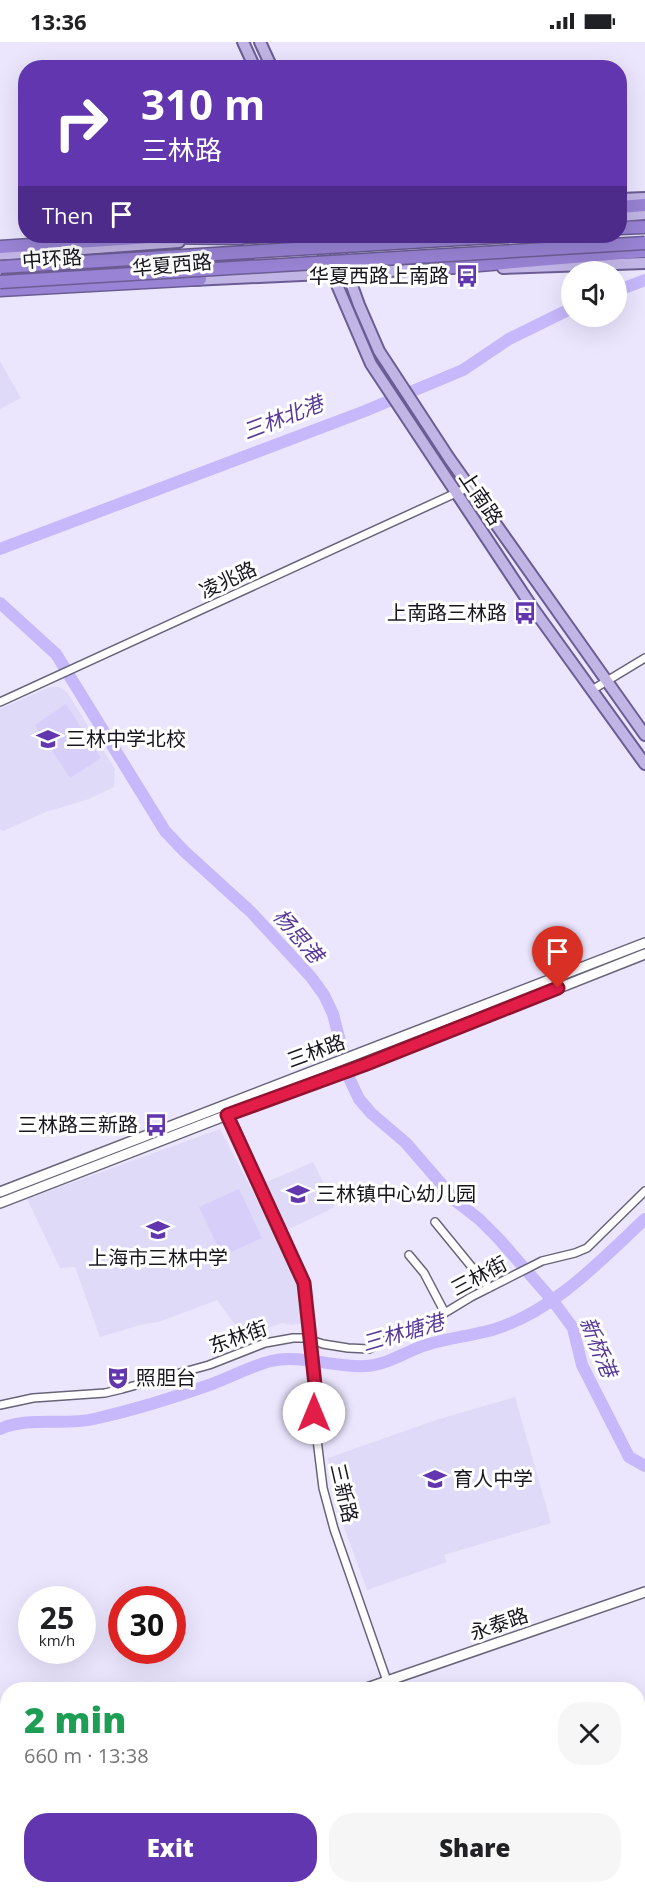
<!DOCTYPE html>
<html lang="en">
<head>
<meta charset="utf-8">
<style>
  :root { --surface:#fff; --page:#f6f6f6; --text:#202124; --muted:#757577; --accent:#6136ae }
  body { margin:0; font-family:"Open Sans","Noto Sans SC",sans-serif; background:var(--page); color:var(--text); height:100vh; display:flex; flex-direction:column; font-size:22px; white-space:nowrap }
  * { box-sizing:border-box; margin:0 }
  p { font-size:20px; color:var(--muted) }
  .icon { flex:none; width:33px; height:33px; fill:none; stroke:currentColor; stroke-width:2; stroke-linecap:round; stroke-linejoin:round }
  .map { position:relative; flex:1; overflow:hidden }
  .drawer { position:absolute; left:0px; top:1640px; width:645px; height:212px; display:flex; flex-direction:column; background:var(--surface); border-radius:24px 24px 0 0; box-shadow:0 6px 24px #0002 }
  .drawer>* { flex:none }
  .guide { position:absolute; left:18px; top:18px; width:609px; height:183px; border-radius:24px; box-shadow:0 6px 24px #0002; background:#6136ae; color:#fff; overflow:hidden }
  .controls { position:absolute; left:561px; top:219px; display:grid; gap:12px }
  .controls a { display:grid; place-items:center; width:66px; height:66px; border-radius:50%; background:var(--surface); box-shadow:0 6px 24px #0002; font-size:30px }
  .speed { position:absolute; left:18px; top:1544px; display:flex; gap:12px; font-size:30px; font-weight:700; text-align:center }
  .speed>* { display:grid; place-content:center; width:78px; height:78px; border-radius:50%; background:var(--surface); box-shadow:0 6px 24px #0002; line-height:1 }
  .speed small { font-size:15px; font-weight:400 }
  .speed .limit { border:9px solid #d22; background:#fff; color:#111 }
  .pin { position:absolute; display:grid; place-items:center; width:51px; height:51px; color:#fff; margin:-62px -26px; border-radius:50% 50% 50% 0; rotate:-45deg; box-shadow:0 0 6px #0007 }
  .pin .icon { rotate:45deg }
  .me { position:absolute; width:66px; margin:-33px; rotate:0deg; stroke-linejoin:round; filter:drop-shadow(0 0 4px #0008) }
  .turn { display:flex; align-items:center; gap:21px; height:126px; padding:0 24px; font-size:27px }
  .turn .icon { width:78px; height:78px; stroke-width:2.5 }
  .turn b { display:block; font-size:42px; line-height:51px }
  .then { display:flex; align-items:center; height:57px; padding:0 24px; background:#0003; gap:12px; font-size:22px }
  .round { display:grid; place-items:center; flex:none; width:63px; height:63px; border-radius:24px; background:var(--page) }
  .head { display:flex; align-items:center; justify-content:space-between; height:102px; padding:0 24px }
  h1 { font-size:36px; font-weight:800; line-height:45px; color:#1e9e55 }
  .button { display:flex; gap:12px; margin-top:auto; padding:12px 24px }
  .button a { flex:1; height:69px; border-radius:24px; background:var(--accent); color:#fff; font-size:24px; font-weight:800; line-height:69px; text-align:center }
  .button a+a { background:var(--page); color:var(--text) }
  .status { display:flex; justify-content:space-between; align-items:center; height:42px; padding:0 30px; background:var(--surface); direction:ltr }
  .status svg { height:16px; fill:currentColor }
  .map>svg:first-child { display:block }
</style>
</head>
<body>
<div class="status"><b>13:36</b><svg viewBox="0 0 49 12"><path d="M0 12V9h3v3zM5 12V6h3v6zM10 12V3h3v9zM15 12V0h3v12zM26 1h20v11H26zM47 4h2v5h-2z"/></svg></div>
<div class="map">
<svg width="645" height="1850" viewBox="0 0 645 1850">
  <rect width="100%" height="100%" fill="#ebe6fe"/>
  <path fill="#e0daf9" d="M0,319L21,356L0,367Z
    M50,645H59L67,650L115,727L114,745L89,757L46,770L3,789L0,787V667Z
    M220,1087L299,1239L305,1281L291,1283L282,1281L244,1295L217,1258L159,1280L144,1282L100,1295L75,1225L60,1226L27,1157Z
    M313,1120L334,1162L333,1166L285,1189L262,1142Z
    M515,1355L551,1481L444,1513L447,1520L367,1548L334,1458L328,1416L436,1378Z"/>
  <path fill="#d7cefa" d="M66,662L101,716L70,736L35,683Z
    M239,1147L262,1196L222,1214L199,1165Z
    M645,1784V1850H255L293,1844H638V1785Z"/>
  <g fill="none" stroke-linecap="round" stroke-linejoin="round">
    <path stroke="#c7b7fb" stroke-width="12" d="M616,249L645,238
      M0,507L365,369L463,328L509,297L572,266
      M0,561L56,612L165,789L184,809L251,870L311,935L324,953L333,972L350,1038L359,1057L371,1071L406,1101L457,1160L479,1177L499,1197L553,1259L573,1286L582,1323L629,1415L645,1424
      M0,1387C29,1374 63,1384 94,1377C134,1368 173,1356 212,1342C231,1335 251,1324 271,1319C301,1312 335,1326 366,1324C388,1323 406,1309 426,1303C447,1296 470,1294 492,1288C553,1270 600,1219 645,1177"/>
    <g stroke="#686478" stroke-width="10">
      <path id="street" d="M592,648L645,616
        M0,660L469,445
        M226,1070L304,1241L315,1343V1381L323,1446L334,1487L387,1639
        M435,1180L489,1246
        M409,1213L424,1231L445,1271
        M0,1363L33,1356L105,1351L122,1347L209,1323L265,1301L293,1296H305L323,1302L348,1306L369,1307L411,1285L448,1269L471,1255L542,1219L575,1211L587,1206L645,1149"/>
    </g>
    <g stroke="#686478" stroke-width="12">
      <path id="secondary" d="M0,1150L645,901
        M0,1161L227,1073L364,1023L645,912
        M364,1647L645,1550
        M0,1702L8,1719
        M0,1774L8,1771"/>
    </g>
    <g stroke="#6b5d94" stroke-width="14">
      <path id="primary" d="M243,0L255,26
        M260,0L272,26
        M620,157L645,156
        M620,174L645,172
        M316,194L371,322L532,565L645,722
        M334,194L359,263L379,309L449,416L645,693
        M234,196L276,194
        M0,213L179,200
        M503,226L645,221
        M192,238L452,226"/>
    </g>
    <g stroke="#6b5d94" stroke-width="15">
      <path id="highway" d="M620,165L645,163
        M620,186L645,185
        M0,205L151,195L241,196
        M443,226L645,209
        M0,248L200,237
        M638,1834L645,1827
        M580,1850L614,1844"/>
    </g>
    <use href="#street" stroke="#fff" stroke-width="7"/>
    <use href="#secondary" stroke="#fff" stroke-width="9"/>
    <use href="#primary" stroke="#c1b5e5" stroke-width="10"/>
    <use href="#highway" stroke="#9883d4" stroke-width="12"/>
    <g stroke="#6b5d94" stroke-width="15" stroke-linecap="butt">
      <path id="highway-bridge" d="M0,225L509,194
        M0,240L645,201"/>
    </g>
    <use href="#highway-bridge" stroke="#9883d4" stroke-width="12"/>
  </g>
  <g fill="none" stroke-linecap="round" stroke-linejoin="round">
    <g stroke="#92132f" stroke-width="15">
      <path id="route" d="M314,1371L315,1343L304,1241L227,1073L364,1023L558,946"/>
    </g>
    <use href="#route" stroke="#e11d48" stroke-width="10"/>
  </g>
  <defs>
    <g id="bus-bare" transform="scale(1.8)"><path d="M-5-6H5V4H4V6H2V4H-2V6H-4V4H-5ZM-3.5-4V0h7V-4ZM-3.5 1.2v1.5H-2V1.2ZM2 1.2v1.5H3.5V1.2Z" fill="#6136ae" stroke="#fff" stroke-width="2.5" paint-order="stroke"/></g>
    <g id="school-bare" transform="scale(1.8)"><path d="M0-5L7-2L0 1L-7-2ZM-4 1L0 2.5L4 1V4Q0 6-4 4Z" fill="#6136ae" stroke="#fff" stroke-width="2.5" paint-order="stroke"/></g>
    <g id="theatre-bare" transform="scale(1.8)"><path d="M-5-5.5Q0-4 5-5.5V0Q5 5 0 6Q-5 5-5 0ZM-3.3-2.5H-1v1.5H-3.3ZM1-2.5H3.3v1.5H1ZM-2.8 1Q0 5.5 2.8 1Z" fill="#6136ae" stroke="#fff" stroke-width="2.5" paint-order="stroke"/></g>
  </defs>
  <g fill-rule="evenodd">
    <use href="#bus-bare" x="467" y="234"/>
    <use href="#bus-bare" x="525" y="571"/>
    <use href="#school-bare" x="48" y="697"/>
    <use href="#bus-bare" x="156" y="1083"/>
    <use href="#school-bare" x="298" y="1152"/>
    <use href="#school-bare" x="158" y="1188"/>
    <use href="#theatre-bare" x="118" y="1336"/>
    <use href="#school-bare" x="435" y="1437"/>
  </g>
  <g text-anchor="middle" stroke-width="6" stroke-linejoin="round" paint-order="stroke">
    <g font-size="20" fill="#18161e" stroke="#fff">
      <text transform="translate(52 217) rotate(-4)" y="7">中环路</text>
      <text transform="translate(172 223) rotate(-5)" y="7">华夏西路</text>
      <text transform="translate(481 456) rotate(56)" y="7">上南路</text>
      <text transform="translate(228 538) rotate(-25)" y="7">凌兆路</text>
      <text transform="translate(316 1009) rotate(-20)" y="7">三林路</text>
      <text transform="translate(479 1234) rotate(-28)" y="7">三林街</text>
      <text transform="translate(238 1295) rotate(-19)" y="7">东林街</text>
      <text transform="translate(344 1451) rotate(77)" y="7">三新路</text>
      <text transform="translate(499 1582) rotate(-19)" y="7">永泰路</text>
    </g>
    <g font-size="20" fill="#18161e" stroke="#fff" text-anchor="start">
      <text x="449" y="241" text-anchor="end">华夏西路上南路</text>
      <text x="507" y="578" text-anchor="end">上南路三林路</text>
      <text x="66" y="704">三林中学北校</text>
      <text x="138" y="1090" text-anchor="end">三林路三新路</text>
      <text x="316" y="1159">三林镇中心幼儿园</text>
      <text x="158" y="1223" text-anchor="middle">上海市三林中学</text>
      <text x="136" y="1343">照胆台</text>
      <text x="453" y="1444">育人中学</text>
    </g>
    <g font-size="21" font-style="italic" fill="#583998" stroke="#fff">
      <text transform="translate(283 376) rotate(-21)" y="7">三林北港</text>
      <text transform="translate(298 894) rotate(49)" y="7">杨思港</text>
      <text transform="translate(403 1291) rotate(-16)" y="7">三林塘港</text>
      <text transform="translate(598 1305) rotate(68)" y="7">新桥港</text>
    </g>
  </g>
</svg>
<div class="controls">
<a><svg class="icon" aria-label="sound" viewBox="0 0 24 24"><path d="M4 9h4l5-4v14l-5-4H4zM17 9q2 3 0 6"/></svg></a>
</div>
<div class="speed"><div>25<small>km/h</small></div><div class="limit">30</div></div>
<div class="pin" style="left:558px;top:946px;background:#d93025"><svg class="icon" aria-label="arrive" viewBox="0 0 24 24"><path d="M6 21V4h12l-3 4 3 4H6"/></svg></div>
<svg class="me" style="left:314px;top:1371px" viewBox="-20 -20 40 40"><circle r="19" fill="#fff"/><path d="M0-13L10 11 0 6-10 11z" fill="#e11d48"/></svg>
<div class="guide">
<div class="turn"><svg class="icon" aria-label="right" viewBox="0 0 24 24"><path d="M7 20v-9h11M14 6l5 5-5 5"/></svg><div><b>310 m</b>三林路</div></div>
<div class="then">Then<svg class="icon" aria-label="arrive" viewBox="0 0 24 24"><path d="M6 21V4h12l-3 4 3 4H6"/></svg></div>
</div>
<section class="drawer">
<div class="head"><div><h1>2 min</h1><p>660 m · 13:38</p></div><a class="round"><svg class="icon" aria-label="close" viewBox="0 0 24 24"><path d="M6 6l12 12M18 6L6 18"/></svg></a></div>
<div class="button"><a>Exit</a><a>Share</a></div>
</section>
</div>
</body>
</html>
